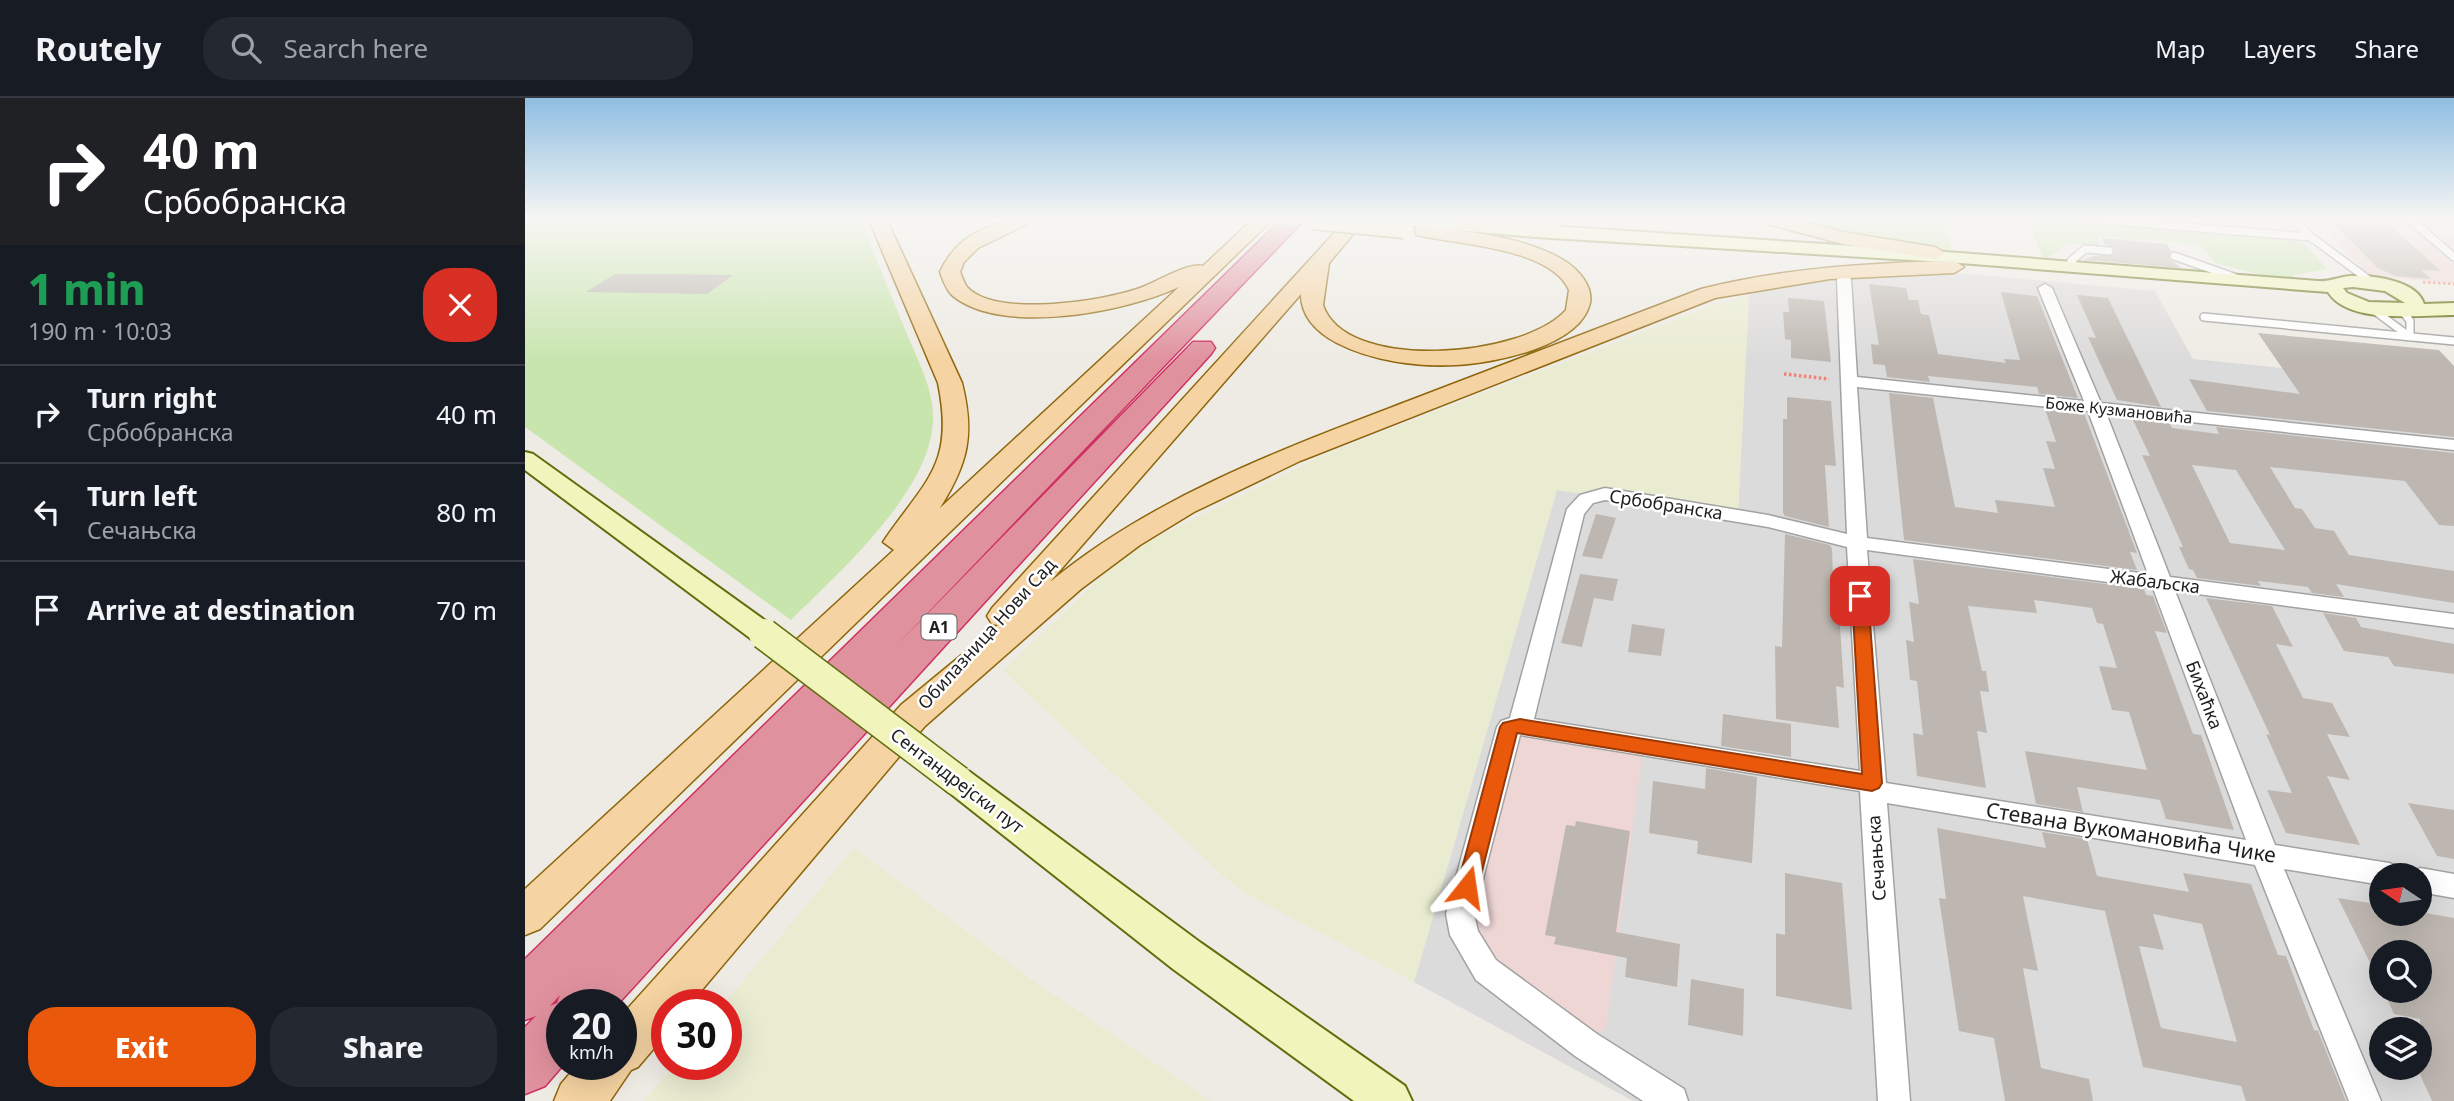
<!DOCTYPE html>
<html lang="en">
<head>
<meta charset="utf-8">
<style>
  :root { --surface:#171b24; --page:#242831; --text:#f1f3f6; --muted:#9ea1a6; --line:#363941; --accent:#ea580c }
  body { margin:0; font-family:"Noto Sans",sans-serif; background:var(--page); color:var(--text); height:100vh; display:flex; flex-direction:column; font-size:26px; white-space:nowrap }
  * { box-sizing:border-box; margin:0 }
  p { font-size:23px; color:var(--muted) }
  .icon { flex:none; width:38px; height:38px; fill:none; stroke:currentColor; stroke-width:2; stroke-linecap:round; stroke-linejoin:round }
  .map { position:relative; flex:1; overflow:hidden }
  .panel { display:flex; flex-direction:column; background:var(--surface); width:525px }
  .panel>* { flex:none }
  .top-card { background:#202124; color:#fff; overflow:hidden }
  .needle { width:46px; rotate:283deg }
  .tools { position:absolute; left:1844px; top:765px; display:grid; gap:14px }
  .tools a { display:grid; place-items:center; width:63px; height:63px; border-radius:50%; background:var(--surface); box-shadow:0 7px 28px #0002; font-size:35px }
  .speed { position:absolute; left:21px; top:891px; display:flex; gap:14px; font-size:35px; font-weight:700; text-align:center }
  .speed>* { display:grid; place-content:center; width:91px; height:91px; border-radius:50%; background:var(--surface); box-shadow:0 7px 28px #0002; line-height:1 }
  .speed small { font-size:18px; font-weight:400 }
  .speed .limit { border:10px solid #d22; background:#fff; color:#111 }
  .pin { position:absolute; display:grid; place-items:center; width:60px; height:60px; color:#fff; margin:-30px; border-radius:14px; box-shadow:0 4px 10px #0006 }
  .me { position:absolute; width:77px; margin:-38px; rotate:15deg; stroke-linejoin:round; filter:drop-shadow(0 0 5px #0008) }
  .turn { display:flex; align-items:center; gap:24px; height:147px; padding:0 28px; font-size:32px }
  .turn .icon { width:91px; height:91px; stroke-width:2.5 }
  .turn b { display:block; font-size:49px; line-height:60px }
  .round { display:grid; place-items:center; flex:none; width:74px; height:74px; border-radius:28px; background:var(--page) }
  .head { display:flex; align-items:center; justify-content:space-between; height:119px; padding:0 28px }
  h1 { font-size:42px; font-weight:800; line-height:52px; color:#1e9e55 }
  .button { display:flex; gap:14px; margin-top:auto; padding:14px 28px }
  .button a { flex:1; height:80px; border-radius:28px; background:var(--accent); color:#fff; font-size:28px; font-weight:800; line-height:80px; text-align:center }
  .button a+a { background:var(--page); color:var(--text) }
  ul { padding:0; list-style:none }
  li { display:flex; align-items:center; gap:21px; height:98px; padding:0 28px; border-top:2px solid var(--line) }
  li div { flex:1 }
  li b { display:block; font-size:26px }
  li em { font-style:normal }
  header { display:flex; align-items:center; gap:42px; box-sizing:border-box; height:98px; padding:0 35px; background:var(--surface); border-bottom:2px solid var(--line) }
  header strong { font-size:33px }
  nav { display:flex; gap:38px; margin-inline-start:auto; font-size:24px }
  .search { width:490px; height:63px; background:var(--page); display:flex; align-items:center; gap:18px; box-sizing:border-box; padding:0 24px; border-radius:28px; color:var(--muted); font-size:26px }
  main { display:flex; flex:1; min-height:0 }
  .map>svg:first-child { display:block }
</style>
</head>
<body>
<header>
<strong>Routely</strong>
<div class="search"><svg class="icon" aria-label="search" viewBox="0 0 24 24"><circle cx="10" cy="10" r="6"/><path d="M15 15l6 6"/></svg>Search here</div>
<nav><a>Map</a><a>Layers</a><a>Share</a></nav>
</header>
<main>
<section class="panel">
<div class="top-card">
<div class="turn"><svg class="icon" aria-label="right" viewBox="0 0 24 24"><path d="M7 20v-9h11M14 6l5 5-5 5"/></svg><div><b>40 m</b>Србобранска</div></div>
</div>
<div class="head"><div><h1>1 min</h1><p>190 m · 10:03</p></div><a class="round" style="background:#d93025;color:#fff"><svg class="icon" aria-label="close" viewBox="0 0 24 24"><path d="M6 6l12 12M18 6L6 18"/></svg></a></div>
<ul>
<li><svg class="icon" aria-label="right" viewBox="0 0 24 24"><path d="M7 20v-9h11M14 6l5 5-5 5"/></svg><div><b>Turn right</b><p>Србобранска</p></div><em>40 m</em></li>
<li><svg class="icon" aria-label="left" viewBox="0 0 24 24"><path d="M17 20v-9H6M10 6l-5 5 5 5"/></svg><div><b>Turn left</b><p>Сечањска</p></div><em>80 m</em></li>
<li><svg class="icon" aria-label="arrive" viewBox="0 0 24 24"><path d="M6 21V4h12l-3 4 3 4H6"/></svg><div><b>Arrive at destination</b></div><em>70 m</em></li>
</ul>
<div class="button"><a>Exit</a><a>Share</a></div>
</section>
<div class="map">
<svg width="1929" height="1003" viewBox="0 0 1929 1003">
  <rect width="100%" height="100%" fill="#eeebe4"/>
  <path fill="#dcdbdb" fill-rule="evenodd" d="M1434,175L1630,193L1668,261L1929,287V1003H1108L889,884L1032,392L1213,417L1224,196L1300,180ZM1857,777H1895V816H1857ZM1857,854H1895V892H1857ZM1857,931H1895V970H1857Z"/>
  <path fill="#eed6d5" d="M1791,122H1929V185L1844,178Z
    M991,631L1118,651L1081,931L1071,936L973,867L943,820Z"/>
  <path fill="#e9ecd1" d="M1224,196L1213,418L1032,392L889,884L714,792L478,573L605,452L808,353L1172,213Z
    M329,750L504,880L686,1003H119L150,966H201L199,906Z"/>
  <path fill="#c8e5ae" d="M10,122H336C351,160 366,198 382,236C393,263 409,292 408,322C406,394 313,475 266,522L0,329V125Z
    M1276,122H1418L1427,153L1338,140Z
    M1503,122L1764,140L1781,147L1802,171L1769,177L1764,184L1691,165L1674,146L1571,138L1575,147L1542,146L1519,163Z"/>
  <path fill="#beb7b1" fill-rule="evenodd" d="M1805,122H1859L1916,173L1896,172L1906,181L1870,178L1853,170Z
    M1577,140L1642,146L1646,153L1644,161L1657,170L1558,162L1568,158L1589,157V150L1580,147Z
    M90,176H130L208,177L182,196L61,194Z
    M1344,186L1381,190L1384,202H1393L1396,216L1404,217L1413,256L1481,265L1479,261L1495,262L1476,194L1512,198L1553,300L1514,296L1512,289L1403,278L1405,284L1362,279L1360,267L1348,266L1346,246L1354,247Z
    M1552,197L1583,200L1636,309L1592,302L1563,239L1571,240Z
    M1263,200L1299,203L1306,264L1266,260V242L1260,241L1258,214H1264Z
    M1733,235L1914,252L1929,268V339L1682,313L1664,281L1775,296Z
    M1364,295L1408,300L1430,409L1473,415L1470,402L1530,409L1518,370L1530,371L1521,343L1531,344L1520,311L1559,315L1612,455L1605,454L1612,472L1379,442Z
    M1262,299L1306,303L1311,368L1300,367L1304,429L1260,418L1258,415V321H1262Z
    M1607,320L1644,324L1647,330L1694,336L1691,329L1929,355V428L1914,427L1880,383L1745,369L1770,410L1777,411L1790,430L1809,433L1824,457L1929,473V505L1811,486L1819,499L1787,495L1783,489L1733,483L1736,488L1672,480L1668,472L1664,471L1654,449H1658L1617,357L1625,358ZM1667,367L1711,372L1760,452L1705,445Z
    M1071,416L1091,420L1077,461L1057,458Z
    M1260,436L1305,447L1307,451L1308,481L1312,482L1319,590L1311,588L1314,630L1251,621L1250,548L1257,549Z
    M1388,461L1619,491L1621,497L1628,498L1642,535L1630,533L1668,636L1676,637L1709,732L1641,721L1635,702L1552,689L1558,714L1511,706L1500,653L1622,672L1604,614L1587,612L1574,568L1592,570L1578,526L1572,525L1567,510L1509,502L1512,515L1443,508L1457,573H1461L1464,594L1455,593L1462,635L1452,633L1461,690L1392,678L1388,635L1398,637L1392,583L1385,582L1381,542L1389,544L1384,504L1394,506Z
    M1055,476L1093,481L1088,503L1069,500L1057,549L1036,545Z
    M1681,500L1747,508L1768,549L1751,546L1778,600L1807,605L1825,639L1802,636L1825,682L1802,678L1835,747L1761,735L1742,692L1767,695L1741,636L1745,637Z
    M1798,515L1831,520L1836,529L1929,546V576L1869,568L1863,559L1819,553Z
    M1107,526L1140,531L1136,558L1103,554Z
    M1198,616L1266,626V659L1196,648Z
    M1181,670L1232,679L1227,765L1172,756L1173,743L1124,735L1128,683L1180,691Z
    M1883,705L1929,712V761L1912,758Z
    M1051,723L1105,733L1091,834L1155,846L1152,889L1100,879L1102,860L1029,846L1031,839L1020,837L1041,727L1050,728Z
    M1412,730L1521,750L1517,734L1562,741L1572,778L1664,794L1658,775L1726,786L1753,857L1761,858L1789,932L1793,933L1821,1003H1721L1716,988L1618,969L1580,813L1498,798L1513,873L1498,870L1516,970L1564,981L1568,1003H1480L1469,940L1434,933L1414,800L1421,801ZM1628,816L1677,826L1712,944L1636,930L1614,848L1639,852Z
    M1260,775L1317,785L1327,912L1251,898V835L1260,837Z
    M1813,800L1857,807V816L1895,814L1929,820V1003H1907L1892,970H1895V921L1869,916L1858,892H1895V854H1857V889Z
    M1166,881L1219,891L1218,938L1163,927Z"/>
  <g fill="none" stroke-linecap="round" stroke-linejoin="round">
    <g stroke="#a2a2a2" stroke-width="10">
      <path id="service" d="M1576,122L1786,139L1848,185
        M1770,122L1787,141
        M1886,122L1929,159
        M1649,158L1709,179
        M1545,168L1546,163L1560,151L1584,153
        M1846,210L1885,239V223L1877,212
        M1679,219L1929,243"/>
    </g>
    <g stroke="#a2a2a2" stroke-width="3">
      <path id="minor" d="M1319,177L1326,181L1332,279L1559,303L1513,190L1520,186L1527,190L1576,305L1929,342V352L1581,315L1645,479L1929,516V530L1650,493L1750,747L1864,765L1874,769L1878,777H1857V787L1759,771L1856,1003H1824L1730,767L1362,705L1385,1003H1353L1335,693L995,637L949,816L953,833L971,862L1072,936L1159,991L1163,1003H1118L1050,958L951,882L925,837L921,816L972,629L976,623L985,620L1042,411L1055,397L1080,390L1243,417L1322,436L1312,181ZM1332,289L1563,313L1623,476L1342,440ZM1080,402L1243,429L1322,449L1335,673L1009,621L1059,416L1068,405ZM1342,452L1628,490L1721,742L1361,685Z
        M1895,770L1929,776V800L1895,794V777H1884Z"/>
    </g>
    <g stroke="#616d0c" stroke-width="4">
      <path id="secondary" d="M870,122H936L1435,155L1793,183C1804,184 1814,179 1825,178C1847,177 1892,182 1899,206L1929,205V217C1894,217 1824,227 1803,194L1435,165L1010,139L878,127ZM1828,189L1860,193L1880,205L1844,204L1822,195L1818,190Z
        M0,354L8,356L249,529L254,536L249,543L239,546L229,543L0,372Z
        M433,670L445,674L676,845L880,988L887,1003H829L648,871L421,692L416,683L421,674Z"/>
    </g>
    <g stroke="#8d650a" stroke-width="3">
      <path id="primary" d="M344,122H362L437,285C450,337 443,365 415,410L654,189C601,214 477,238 428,198C421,192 418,182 415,174C433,134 470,122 511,122L453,150L439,164L435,174C437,178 439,185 442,189C470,220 577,203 612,191C629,186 662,164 678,168L727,122H747L15,831L0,837V791L369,452L358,444C400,382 430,368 413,285Z
        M821,122H840L804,165L798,207C820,275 999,260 1041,212L1044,192C1025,149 932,147 892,137L890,133L892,129L899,127C946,135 1002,138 1043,165C1055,174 1068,189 1065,205C1055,249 969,265 931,267C892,269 847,263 812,245C793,235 776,219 776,196L525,484C628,399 755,352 878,305C977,267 1077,229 1176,191C1259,170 1343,165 1429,163L1439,169L1429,175L1305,181L1190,200L775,363L669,414L615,447L556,491L400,628L165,906H142V935L113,969L106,972L85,1003H29L36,986L53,966H96V918L376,607L473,527L467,526L462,518L467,510Z
        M932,122H1045L1036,128L936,133L927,127Z
        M1239,122H1271L1318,134L1410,149L1420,155L1410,161L1318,146L1242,126Z"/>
    </g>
    <g stroke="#ce3063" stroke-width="3">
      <path id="motorway" d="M756,122H779L368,551L668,244H686L690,250L686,256L93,906H37V966H39L20,988L0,996V929L11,918L0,922V861ZM35,897L32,905L25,908Z"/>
    </g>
    <path stroke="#f08374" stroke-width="2.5" stroke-dasharray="2.5 2.5" stroke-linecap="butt" d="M1898,184L1929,186"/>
    <path stroke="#f08374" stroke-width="3.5" stroke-dasharray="2.5 2.5" stroke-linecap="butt" d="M1259,276L1304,281"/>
    <use href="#service" stroke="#fff" stroke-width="7"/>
    <use href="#minor" fill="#fff" fill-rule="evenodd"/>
    <use href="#secondary" fill="#f1f5bc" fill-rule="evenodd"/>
    <use href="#primary" fill="#f5d3a2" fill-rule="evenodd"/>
    <use href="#motorway" fill="#e0919e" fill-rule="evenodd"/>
    <g stroke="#616d0c" stroke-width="21" stroke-linecap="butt">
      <path id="secondary-bridge-far1" d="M788,122L879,131"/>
    </g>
    <g stroke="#616d0c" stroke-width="33" stroke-linecap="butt">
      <path id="secondary-bridge" d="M239,536L433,683"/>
    </g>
    <use href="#secondary-bridge-far1" stroke="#f1f5bc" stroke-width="18"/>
    <use href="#secondary-bridge" stroke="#f1f5bc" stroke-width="30"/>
  </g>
  <linearGradient id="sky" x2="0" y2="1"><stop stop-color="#8ebee2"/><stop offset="0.46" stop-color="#f7f6f3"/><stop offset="1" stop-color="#f7f6f3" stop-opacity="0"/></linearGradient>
  <rect width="1929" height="263" fill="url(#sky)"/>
  <path fill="#ea580c" stroke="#983908" stroke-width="2" d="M1335,493L1343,498L1357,685L1354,690L1347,693L992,635L953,789L950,796L942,798L935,796L932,789L975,629L978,625L995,621L1337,676L1327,498Z"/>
  <g text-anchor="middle" stroke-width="5" stroke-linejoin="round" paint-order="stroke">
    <g font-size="16" fill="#1e1e1e" stroke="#fff">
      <text transform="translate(1594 312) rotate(6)" y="6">Боже Кузмановића</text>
    </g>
    <rect fill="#fff" stroke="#626262" stroke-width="2" x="396.5" y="516.5" width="35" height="25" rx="5"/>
    <g font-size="16" font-weight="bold" fill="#1e1e1e">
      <text x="414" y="535">A1</text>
    </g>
    <g font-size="18" fill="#1e1e1e" stroke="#fff">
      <text transform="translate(1141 407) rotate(9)" y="6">Србобранска</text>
      <text transform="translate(1630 484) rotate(7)" y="6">Жабаљска</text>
      <text transform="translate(462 536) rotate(-48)" y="6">Обилазница Нови Сад</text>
      <text transform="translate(1679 597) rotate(69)" y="6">Бихаћка</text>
      <text transform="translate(432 683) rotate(37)" y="6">Сентандрејски пут</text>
      <text transform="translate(1352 760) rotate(-94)" y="6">Сечањска</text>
    </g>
    <g font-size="21" fill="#1e1e1e" stroke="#fff">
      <text transform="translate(1606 735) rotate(9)" y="7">Стевана Вукомановића Чике</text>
    </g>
  </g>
</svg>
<div class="tools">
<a><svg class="needle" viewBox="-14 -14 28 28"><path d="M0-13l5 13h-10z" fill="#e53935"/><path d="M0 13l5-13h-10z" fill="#9ea1a6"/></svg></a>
<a><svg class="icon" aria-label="search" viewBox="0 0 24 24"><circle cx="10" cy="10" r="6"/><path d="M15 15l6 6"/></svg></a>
<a><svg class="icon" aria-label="layers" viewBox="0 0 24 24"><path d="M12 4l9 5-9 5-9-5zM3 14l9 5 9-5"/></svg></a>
</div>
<div class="speed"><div>20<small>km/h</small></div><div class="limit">30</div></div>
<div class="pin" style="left:1335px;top:498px;background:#d93025"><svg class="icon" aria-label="arrive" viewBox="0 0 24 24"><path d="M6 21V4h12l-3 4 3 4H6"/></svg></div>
<svg class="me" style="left:942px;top:789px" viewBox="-20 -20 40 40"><path d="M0-17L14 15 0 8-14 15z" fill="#ea580c" stroke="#fff" stroke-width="4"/></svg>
</div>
</main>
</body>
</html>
